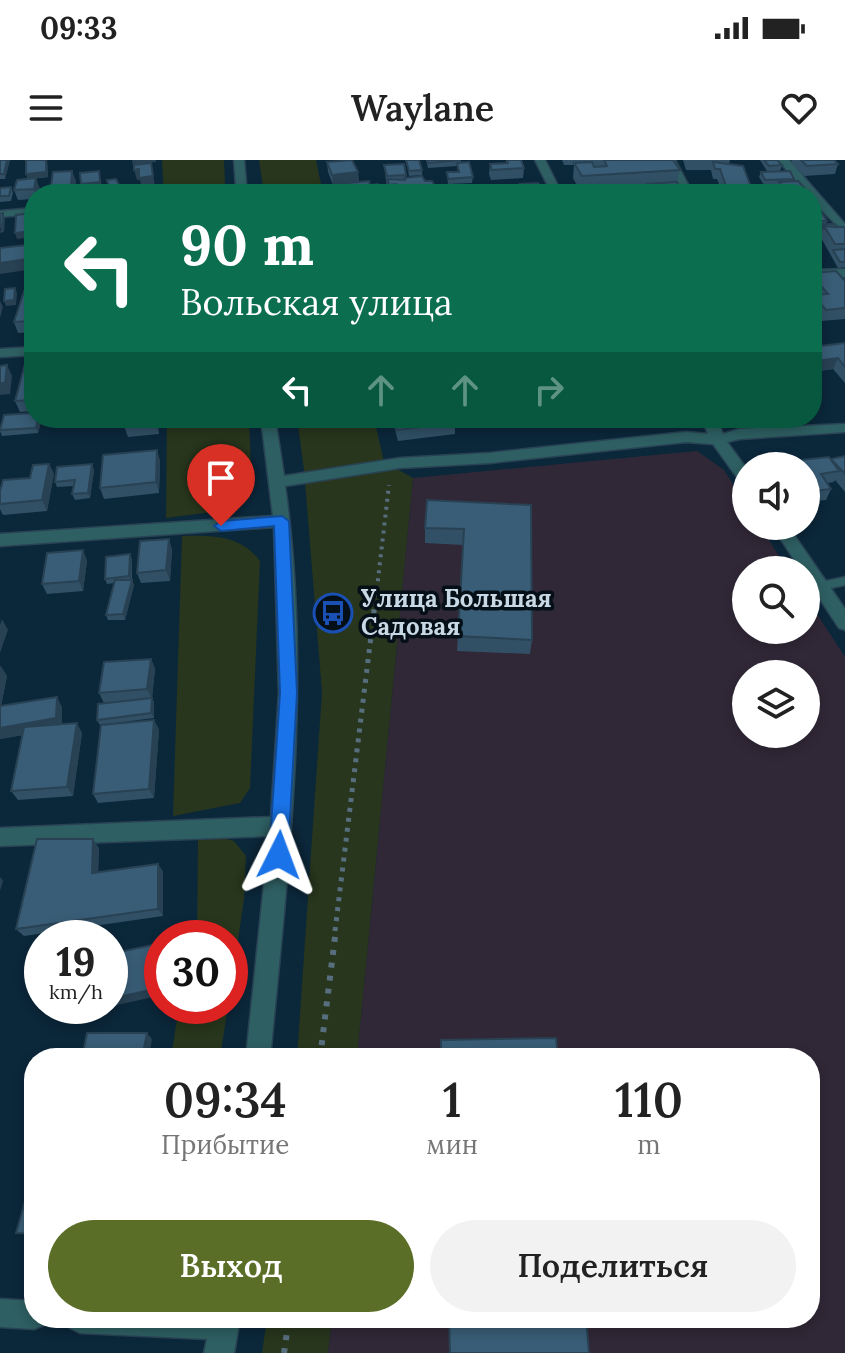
<!DOCTYPE html>
<html lang="ru">
<head>
<meta charset="utf-8">
<style>
  :root { --surface:#fff; --page:#f2f2f2; --text:#222; --muted:#767676; --accent:#5a6e27 }
  body { margin:0; font-family:Lora,serif; background:var(--page); color:var(--text); height:100vh; display:flex; flex-direction:column; font-size:30px; white-space:nowrap }
  * { box-sizing:border-box; margin:0 }
  p { font-size:26px; color:var(--muted) }
  .icon { flex:none; width:44px; height:44px; fill:none; stroke:currentColor; stroke-width:2; stroke-linecap:round; stroke-linejoin:round }
  .map { position:relative; flex:1; overflow:hidden }
  .panel { position:absolute; left:24px; top:888px; width:796px; height:280px; display:flex; flex-direction:column; background:var(--surface); border-radius:32px; box-shadow:0 4px 12px #0003 }
  .panel>* { flex:none }
  .guide { position:absolute; left:24px; top:24px; width:798px; height:244px; border-radius:32px; box-shadow:0 4px 12px #0003; background:#0b6e4f; color:#fff; overflow:hidden }
  .fabs { position:absolute; left:732px; top:292px; display:grid; gap:16px }
  .fabs a { display:grid; place-items:center; width:88px; height:88px; border-radius:50%; background:var(--surface); box-shadow:0 4px 12px #0003; font-size:40px }
  .speed { position:absolute; left:24px; top:760px; display:flex; gap:16px; font-size:40px; font-weight:700; text-align:center }
  .speed>* { display:grid; place-content:center; width:104px; height:104px; border-radius:50%; background:var(--surface); box-shadow:0 4px 12px #0003; line-height:1 }
  .speed small { font-size:20px; font-weight:400 }
  .speed .limit { border:12px solid #d22; background:#fff; color:#111 }
  .pin { position:absolute; display:grid; place-items:center; width:68px; height:68px; color:#fff; margin:-82px -34px; border-radius:50% 50% 50% 0; rotate:-45deg; box-shadow:0 0 8px #0007 }
  .pin .icon { rotate:45deg }
  .me { position:absolute; width:88px; margin:-44px; rotate:3deg; stroke-linejoin:round; filter:drop-shadow(0 0 6px #0008) }
  .turn { display:flex; align-items:center; gap:28px; height:168px; padding:0 24px; font-size:36px }
  .turn .icon { width:104px; height:104px; stroke-width:2.5 }
  .turn b { display:block; font-size:56px; line-height:68px }
  .lanes { display:flex; align-items:center; height:76px; padding:0 24px; background:#0003; justify-content:center; gap:40px; direction:ltr }
  .lanes .off { opacity:.35 }
  .eta { display:flex; justify-content:space-evenly; align-items:center; height:136px; text-align:center }
  .eta b { font-size:48px; font-weight:600; line-height:56px }
  .primary-button { display:flex; gap:16px; margin-top:auto; padding:16px 24px }
  .primary-button a { flex:1; height:92px; border-radius:48px; background:var(--accent); color:#fff; font-size:32px; font-weight:600; line-height:92px; text-align:center }
  .primary-button a+a { background:var(--page); color:var(--text) }
  .status { display:flex; justify-content:space-between; align-items:center; height:56px; padding:0 40px; background:var(--surface); direction:ltr }
  .status svg { height:22px; fill:currentColor }
  header { display:flex; justify-content:space-between; align-items:center; height:104px; padding:0 24px; background:var(--surface); font-size:36px; font-weight:600 }
  .map>svg:first-child { display:block }
</style>
</head>
<body>
<div class="status"><b>09:33</b><svg viewBox="0 0 49 12"><path d="M0 12V9h3v3zM5 12V6h3v6zM10 12V3h3v9zM15 12V0h3v12zM26 1h20v11H26zM47 4h2v5h-2z"/></svg></div>
<header><svg class="icon" aria-label="menu" viewBox="0 0 24 24"><path d="M4 6h16M4 12h16M4 18h16"/></svg>Waylane<svg class="icon" aria-label="heart" viewBox="0 0 24 24"><path d="M12 20l-8-8c-3-5 5-10 8-4 3-6 11-1 8 4z"/></svg></header>
<div class="map">
<svg width="845" height="1193" viewBox="0 0 845 1193">
  <rect width="100%" height="100%" fill="#0b273a"/>
  <path fill="#312837" fill-rule="evenodd" d="M697,291L724,310L746,345V366H760L788,410H746V470H806V437L845,497V1193H328L332,1158H810V898H357L413,318ZM746,514H806V574H746Z"/>
  <path fill="#28361d" d="M162,0H224L225,24L215,30L164,34Z
    M259,0H316L323,34H264Z
    M167,258H249L252,334L220,351L166,358Z
    M297,258H374L384,302L413,318L357,898H297L322,532L304,310Z
    M182,376C212,375 241,375 260,401L250,628L240,643L173,656Z
    M218,677L234,681L246,696L244,739L230,835V778H197L198,680Z
    M179,846H228L220,898H171Z
    M267,1158H332L328,1193H262Z"/>
  <g fill="none" stroke-linecap="round" stroke-linejoin="round">
    <g stroke="#294355" stroke-width="3">
      <path id="lane" d="M845,417V425L821,430L816,426L817,423Z"/>
    </g>
    <g stroke="#294355" stroke-width="3">
      <path id="street" d="M234,0H244L247,34H193L198,31L236,27Z
        M535,0H545L562,34H552Z
        M665,0H675L693,34H683Z
        M778,0H789L845,64V74L812,40V34H807Z
        M34,48V54L0,57V51Z
        M845,109V117L812,118V110Z
        M34,187V195L0,197V189Z
        M261,258H275L284,316L400,298L490,293L686,272L708,274L702,258H716L723,274L740,269L845,264V272L740,279L727,282L746,308V324L741,323L713,284L686,282L490,303L400,308L285,326C312,515 288,709 270,898H246L269,676L0,686V668L271,657L279,533L274,367L0,386V374L273,356Z
        M772,366H788L845,449V470L839,468L806,418V410H801Z
        M0,1139L34,1141V1158H47L44,1165L34,1169L0,1167Z
        M65,1158H240L234,1193H204L207,1179L80,1173L70,1168Z"/>
    </g>
    <path stroke="#576e7f" stroke-width="4" stroke-dasharray="3 5" stroke-linecap="butt" d="M375,445L389,325"/>
    <path stroke="#576e7f" stroke-width="5" stroke-dasharray="4 6" stroke-linecap="butt" d="M335,771L375,443"/>
    <path stroke="#576e7f" stroke-width="6" stroke-dasharray="5 8" stroke-linecap="butt" d="M320,898L336,769
      M284,1193L289,1158"/>
    <use href="#lane" fill="#2e5f62" fill-rule="evenodd"/>
    <use href="#street" fill="#2e5f62" fill-rule="evenodd"/>
  </g>
  <path fill="#315065" d="M0,0H10L5,19H0Z
    M26,0H47L48,17L32,19L40,29L39,34H34V39L18,40L14,30L27,19Z
    M406,0L422,10V15L409,16Z
    M426,0H461V3L473,17L472,23L448,24L447,12H458L457,6L428,8Z
    M506,0H521L524,8L523,18L491,20L489,14L490,4L506,3Z
    M562,0H673L680,10L677,22L680,28L679,33L648,34L646,29V26L580,31L573,18L574,5H564Z
    M683,0H730L729,4L751,27L749,34H723L717,19H713L711,10H686Z
    M760,0H777L782,5L780,11H767Z
    M792,0H834L838,4L835,14L804,16L791,3Z
    M327,2L358,12L359,22L370,25L378,24L381,34H337V25H333L328,12Z
    M384,5L406,15V18L425,21L439,34H389L387,29Z
    M761,12L794,19V21L809,34H783L777,28L778,25H764L759,17Z
    M76,21L74,34H54L51,26Z
    M11,27L13,33L11,41L0,42V28Z
    M812,50L827,61L826,64L845,68V107L838,108L820,76L821,74L818,70L819,67H812Z
    M812,113L845,121V159L821,161L812,150V138L813,135H815L812,131Z
    M34,131V172L18,173L14,162Z
    M845,183V223L833,209L813,212L816,231L812,232V187Z
    M34,203V251L20,252L15,241Z
    M34,258H42L38,273L2,276L0,271V268Z
    M50,258H84L83,264L54,267Z
    M159,258V274L128,277L124,266Z
    M392,258H453L455,263V274L398,281Z
    M500,258H537L536,263L505,268Z
    M157,290L160,301L159,333L104,339L100,328Z
    M845,296V332L835,320L834,322L828,323L831,329L826,340L806,342V306H780L781,302L831,300Z
    M49,304L54,314L47,351L3,355L0,349V331L30,318Z
    M94,310L90,338L75,340L72,334L74,326L57,327L55,322Z
    M531,345L532,480L530,494L457,491L463,385L425,383V368Z
    M169,379L172,390L170,421L141,423L137,413Z
    M83,390L87,401L83,431L47,434L42,424Z
    M130,394L132,400V420L134,425L125,460H108L106,455L114,423L107,424L105,419Z
    M151,499L155,509L152,538L154,543V558L100,565L97,560L118,542L104,543L99,533Z
    M0,506L7,516L1,546L62,547V564L82,573L73,636L18,640L11,631L23,575L0,579Z
    M154,560L159,570L154,638L98,643L93,634Z
    M99,688L98,712L158,704L163,712V756L24,776L16,769Z"/>
  <path fill="#284153" d="M7,0H10L5,19L4,14Z
    M47,0L48,17L28,19L26,14Z
    M132,0H156V2L133,5Z
    M151,3L155,26L142,28L140,20H137L134,10Z
    M72,11L76,21L74,34L71,25Z
    M99,11L103,32L84,34L81,24Z
    M358,12L359,22L333,25L332,15Z
    M36,18L40,29L39,34H36L34,29Z
    M396,24L397,34H390L389,25Z
    M119,25L120,30L111,32L109,26Z
    M3,53L5,59L4,72L0,73Z
    M34,71V77L17,79L15,73Z
    M34,98V109L0,114V103Z
    M15,128L17,133L16,145L6,146L4,141Z
    M0,141L3,147L0,158Z
    M838,198L833,209L812,212L815,201Z
    M7,205L12,216L10,234L0,235V223Z
    M821,220L816,231L812,232V222Z
    M38,258H42L38,273L36,268Z
    M156,258H159V274L155,263Z
    M506,258H537L536,263L505,268Z
    M157,290L160,301L159,333L156,322Z
    M49,304L54,314L47,351L42,340Z
    M92,304L94,310L90,338L88,333Z
    M169,379L172,390L170,421L166,410Z
    M83,390L87,401L83,431L79,421Z
    M130,394L132,400L131,421L129,416Z
    M132,420L134,425L125,460L123,454Z
    M2,459L8,470L0,493V465Z
    M151,499L155,509L152,538L154,543V558L151,553L152,539L147,529Z
    M1,506L7,516L0,550V508Z
    M57,537L62,547V568L0,579V568Z
    M154,560L159,570L154,638L149,629Z
    M77,563L82,573L73,636L67,627Z
    M93,679L99,688L98,721L92,713Z
    M158,704L163,712V756L158,749Z
    M0,717L3,721L0,731Z
    M157,784L162,791V835L54,859L47,853L78,846H110V839Z
    M147,873L152,879L149,898H142Z"/>
  <path fill="#395d76" stroke="#284153" stroke-width="2" d="M0,0H7L4,14H0Z
    M26,0H46V12L26,14Z
    M352,0L358,12L332,15L327,2Z
    M406,0H419L422,10L409,11Z
    M427,0H461L428,3Z
    M507,0H521L524,8L492,10L490,4L508,3Z
    M604,0H673L680,10L582,16L574,3L592,2L594,7L607,6Z
    M764,0H777L782,5L769,6Z
    M801,0H834L838,4L807,6Z
    M469,2L473,17L448,19L447,12H459L457,3Z
    M713,2L743,6L751,27L726,26L720,9H715Z
    M151,3L153,16L139,18V9L134,10V5Z
    M404,4L406,15L387,16L384,5Z
    M72,11L71,25L51,26L53,12Z
    M99,11L100,22L81,24L80,13Z
    M790,11L794,19L765,20L761,12Z
    M422,16L425,21H432L439,34H401L396,24L389,25L387,19L405,20L404,18Z
    M36,18L34,29L14,30L17,20Z
    M116,19L119,25L109,26L107,20Z
    M369,21L370,25L378,24L381,33L340,34L337,24Z
    M798,21L809,33L789,34L779,22Z
    M677,22L680,28L650,29L647,24Z
    M538,23L545,34H510L507,30L523,28L520,24Z
    M471,25L475,34H456L453,27Z
    M11,27L9,36H0V28Z
    M812,50L821,51L827,61H812Z
    M3,53L2,67H0V54Z
    M34,53V71L15,73L16,55Z
    M820,64H835L837,67L824,66L823,68Z
    M824,66L844,67L845,68V84H835Z
    M34,84V98L0,103V88Z
    M845,89V102H840L833,90Z
    M836,111L845,121V148L826,150L813,135L828,134L812,115V113Z
    M15,128L14,140L4,141L5,129Z
    M24,131H34V161L14,162Z
    M845,183V207L838,198L815,201L812,197V187Z
    M34,203V240L15,241L25,204Z
    M7,205L5,223H0V206Z
    M812,211L821,220L812,222Z
    M34,253V258H38L36,268L0,270L4,255Z
    M125,258H156L155,263L124,266Z
    M394,258H453L455,263L397,270Z
    M157,290L156,322L100,328L103,295Z
    M845,296V314L831,299Z
    M829,297L839,311L821,314L831,329L806,332V306H784L781,302Z
    M49,304L42,340L0,344V331L3,320L30,318L33,305Z
    M92,304L88,333L72,334L75,320L55,322L57,307Z
    M427,340L531,345L532,480L458,476L464,369L425,368Z
    M169,379L166,410L137,413L140,381Z
    M83,390L79,421L42,424L47,393Z
    M130,394L129,416L105,419L106,397Z
    M115,420H132L123,454L106,455Z
    M151,499L147,529L99,533L104,502Z
    M57,537L56,558L0,568V546Z
    M152,538L151,553L97,560L98,544Z
    M154,560L149,629L93,634L101,565Z
    M77,563L67,627L11,631L24,567Z
    M37,679H93L92,713L158,704V749L16,769Z
    M157,784L159,828L110,839V794Z
    M47,846H78L47,853Z
    M87,873H147L142,898H82Z
    M556,878L558,898H441V880Z
    M33,1013H34V1074L16,1073Z
    M449,1158H586L589,1193H450Z"/>
  <path fill="#1a73e8" stroke="#114b97" stroke-width="2" d="M282,356L289,361L297,533L288,695L286,701L279,704L272,701L269,695L280,533L274,366L221,371L214,366L221,361Z"/>
  <defs>
    <g id="bus-ring" transform="scale(2)"><circle r="9.5" fill="#050f17" stroke="#1a4fb4" stroke-width="1.5"/><path d="M-5-6H5V4H4V6H2V4H-2V6H-4V4H-5ZM-3.5-4V0h7V-4ZM-3.5 1.2v1.5H-2V1.2ZM2 1.2v1.5H3.5V1.2Z" fill="#1a4fb4"/></g>
  </defs>
  <g fill-rule="evenodd">
    <use href="#bus-ring" x="333" y="453"/>
  </g>
  <g text-anchor="middle" stroke-width="7" stroke-linejoin="round" paint-order="stroke">
    <g font-size="24" font-weight="bold" fill="#c8d8e5" stroke="#050f17" text-anchor="start">
      <text x="361" y="447">Улица Большая<tspan x="361" dy="28">Садовая</tspan></text>
    </g>
  </g>
</svg>
<div class="fabs">
<a><svg class="icon" aria-label="sound" viewBox="0 0 24 24"><path d="M4 9h4l5-4v14l-5-4H4zM17 9q2 3 0 6"/></svg></a>
<a><svg class="icon" aria-label="search" viewBox="0 0 24 24"><circle cx="10" cy="10" r="6"/><path d="M15 15l6 6"/></svg></a>
<a><svg class="icon" aria-label="layers" viewBox="0 0 24 24"><path d="M12 4l9 5-9 5-9-5zM3 14l9 5 9-5"/></svg></a>
</div>
<div class="speed"><div>19<small>km/h</small></div><div class="limit">30</div></div>
<div class="pin" style="left:221px;top:366px;background:#d93025"><svg class="icon" aria-label="arrive" viewBox="0 0 24 24"><path d="M6 21V4h12l-3 4 3 4H6"/></svg></div>
<svg class="me" style="left:279px;top:695px" viewBox="-20 -20 40 40"><path d="M0-17L14 15 0 8-14 15z" fill="#1a73e8" stroke="#fff" stroke-width="4"/></svg>
<div class="guide">
<div class="turn"><svg class="icon" aria-label="left" viewBox="0 0 24 24"><path d="M17 20v-9H6M10 6l-5 5 5 5"/></svg><div><b>90 m</b>Вольская улица</div></div>
<div class="lanes"><svg class="icon" aria-label="left" viewBox="0 0 24 24"><path d="M17 20v-9H6M10 6l-5 5 5 5"/></svg><svg class="icon off" aria-label="ahead" viewBox="0 0 24 24"><path d="M12 20V5M6 11l6-6 6 6"/></svg><svg class="icon off" aria-label="ahead" viewBox="0 0 24 24"><path d="M12 20V5M6 11l6-6 6 6"/></svg><svg class="icon off" aria-label="right" viewBox="0 0 24 24"><path d="M7 20v-9h11M14 6l5 5-5 5"/></svg></div>
</div>
<section class="panel">
<div class="eta">
<div><b>09:34</b><p>Прибытие</p></div>
<div><b>1</b><p>мин</p></div>
<div><b>110</b><p>m</p></div>
</div>
<div class="primary-button"><a>Выход</a><a>Поделиться</a></div>
</section>
</div>
</body>
</html>
